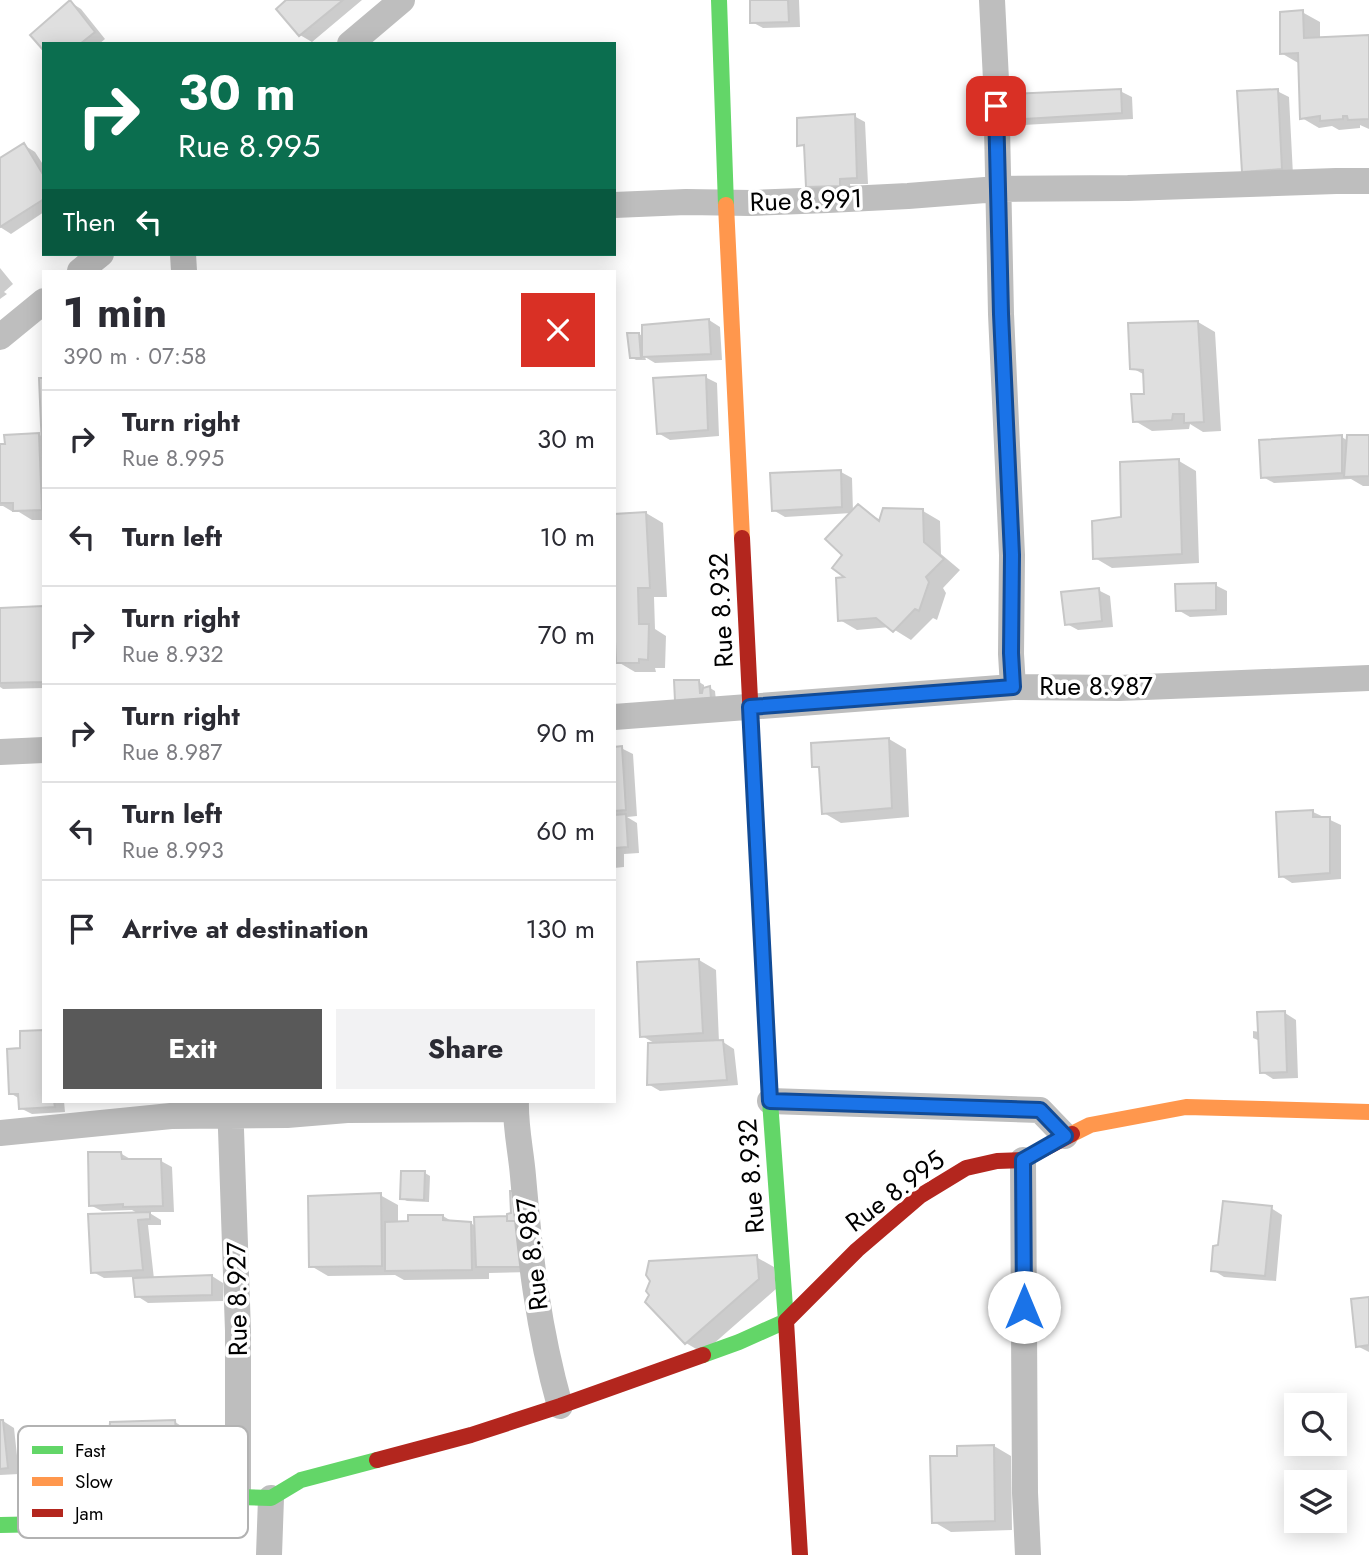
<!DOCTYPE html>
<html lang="en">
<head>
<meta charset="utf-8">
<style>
  :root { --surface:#fff; --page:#f2f2f3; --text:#2b2b33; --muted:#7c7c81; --line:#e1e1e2; --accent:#595959 }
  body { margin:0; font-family:Jost,sans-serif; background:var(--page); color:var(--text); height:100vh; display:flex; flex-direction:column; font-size:26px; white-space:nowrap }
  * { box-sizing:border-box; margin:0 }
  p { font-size:23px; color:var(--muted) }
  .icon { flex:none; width:38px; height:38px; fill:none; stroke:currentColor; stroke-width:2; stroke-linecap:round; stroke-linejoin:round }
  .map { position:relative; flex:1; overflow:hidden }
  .details { position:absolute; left:42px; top:270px; width:574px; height:833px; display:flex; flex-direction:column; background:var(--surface); border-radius:0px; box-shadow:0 4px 18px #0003 }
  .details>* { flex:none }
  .top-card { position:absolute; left:42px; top:42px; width:574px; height:214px; border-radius:0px; box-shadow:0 4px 18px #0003; background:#0b6e4f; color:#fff; overflow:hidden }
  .controls { position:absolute; left:1284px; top:1393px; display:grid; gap:14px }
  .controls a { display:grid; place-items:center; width:63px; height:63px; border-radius:0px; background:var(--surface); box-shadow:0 4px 18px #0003; font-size:35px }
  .pin { position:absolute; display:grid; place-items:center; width:60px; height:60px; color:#fff; margin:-30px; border-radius:14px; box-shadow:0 4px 10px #0006 }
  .me { position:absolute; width:77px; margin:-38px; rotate:0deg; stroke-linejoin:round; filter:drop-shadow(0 0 5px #0008) }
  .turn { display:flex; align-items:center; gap:24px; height:147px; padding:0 21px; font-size:32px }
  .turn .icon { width:91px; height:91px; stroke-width:2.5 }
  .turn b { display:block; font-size:49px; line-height:60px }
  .then { display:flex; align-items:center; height:66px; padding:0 21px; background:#0003; gap:14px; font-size:26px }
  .round { display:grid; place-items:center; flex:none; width:74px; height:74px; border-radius:0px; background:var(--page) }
  .overview { display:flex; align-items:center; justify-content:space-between; height:119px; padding:0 21px }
  h1 { font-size:42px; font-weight:700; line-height:52px }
  .action { display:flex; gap:14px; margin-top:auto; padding:14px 21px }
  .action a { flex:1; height:80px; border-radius:0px; background:var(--accent); color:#fff; font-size:28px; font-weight:700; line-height:80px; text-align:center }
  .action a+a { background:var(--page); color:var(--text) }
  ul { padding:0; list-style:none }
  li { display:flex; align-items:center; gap:21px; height:98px; padding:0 21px; border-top:2px solid var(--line) }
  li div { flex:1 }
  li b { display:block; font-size:26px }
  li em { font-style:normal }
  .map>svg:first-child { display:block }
</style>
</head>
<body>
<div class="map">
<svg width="1369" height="1555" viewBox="0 0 1369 1555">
  <rect width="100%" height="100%" fill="#fff"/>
  <path fill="#0003" d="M289,0H362L312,42L300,35L278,9Z
    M751,0H799L800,27L763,28L752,22Z
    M70,2L81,9L105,39L99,44H44L32,35Z
    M1302,12L1320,22V39L1369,37V129L1360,125V128L1339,130L1332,126L1319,128L1302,118L1300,64L1281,53Z
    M1120,91L1132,97L1133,119L1023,125L1011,119Z
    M1277,91L1289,97L1293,175L1255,178Z
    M854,116L865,122L868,184H850L851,191L819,193L808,186L806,148L799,144Z
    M24,145L35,152L44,166V212L11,234L0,227V160Z
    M0,268L13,284L4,292L7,294L0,299Z
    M709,320L720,327L722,360L655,363L645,357L646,360H636L631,357L639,334L644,337Z
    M1198,322L1215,332L1221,431L1203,432L1190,424L1189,429L1152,431L1135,421L1146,395L1145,375L1132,368Z
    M705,377L717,383L719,436L670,440L658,433Z
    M44,380V520H32L19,512H13L3,506H0V445H7L38,434L43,437Z
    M1342,437L1348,441L1369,437V486H1363L1351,479L1274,483L1263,477Z
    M614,444L616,481H614Z
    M1179,461L1196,471L1199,563L1112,568L1095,558L1123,518Z
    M841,472L852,478L853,512L858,506L880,520L923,511L940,521L941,554L960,570L943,588L946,593L937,620L933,618L911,640L890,627L857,630L840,620L848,578L844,554L852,513L785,517L773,510Z
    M646,513L663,523L667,597H654L655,629L666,636L665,668H655L656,672H635L618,662Z
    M1215,585L1227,591V615L1190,617L1178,610Z
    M1098,590L1110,596L1113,627L1078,630L1067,624Z
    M42,608L44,609V688L3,689L0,687V610Z
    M676,682H699L704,685V689L710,688L715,691L716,701Z
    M889,739L906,749L909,817L841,823L824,813L821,770L814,766Z
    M614,748H621L633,754L637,816L627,817L637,823L639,853L624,854V867L614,868Z
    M1313,812L1341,825V879L1292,883L1281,876Z
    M699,960L716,970L719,1042H723L734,1049L738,1085L660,1091L648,1084L656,1044L642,1036Z
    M1285,1013L1296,1020L1298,1078L1273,1079L1262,1072L1260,1041L1253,1038V1031L1260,1032Z
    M9,1051L44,1101H64L65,1112L32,1114L20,1108V1099L10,1093Z
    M120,1153L132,1160L161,1161L172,1167L174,1212H148L161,1220V1225H148L154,1279L212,1276L223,1283V1301L148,1303L137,1296L135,1277L104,1278L93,1272L139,1214L132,1210L102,1211L90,1205Z
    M425,1173L430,1176L429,1202L407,1201L401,1198Z
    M380,1195L398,1205V1224L443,1216L453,1222L471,1223L533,1272L489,1273V1279L404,1280L395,1275L328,1276L311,1266Z
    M1271,1208L1282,1215L1276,1281L1224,1277L1213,1270L1220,1247Z
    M756,1257L774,1267L776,1289L703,1353L686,1343Z
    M1369,1299V1352L1357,1346Z
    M3,1421L14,1428L19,1474L0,1475V1422Z
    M175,1422L186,1429L191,1481L141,1484L142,1488H133L121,1481L118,1461L110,1456Z
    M994,1446L1011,1456L1012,1530L951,1532L934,1522L958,1457Z"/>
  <path fill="#dfdfdf" stroke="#c7c7c7" stroke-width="2" d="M70,0L95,32L80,44H44V51L30,35Z
    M286,0H343L299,36L276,9Z
    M750,0H788L789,22L750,23Z
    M1303,10L1304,38L1369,35V119L1348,120L1347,116H1343V119L1320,121V116L1300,119L1298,53L1280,54V12Z
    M1121,89L1122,113L1009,120V94Z
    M1278,89L1282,169L1242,172L1237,91Z
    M855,114L857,178L840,179V186L806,187L804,145L797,146V118Z
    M24,143L44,176V199L0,227V158Z
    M709,319L711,354L642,357V325Z
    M1198,321L1204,422L1184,423V414H1173L1172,420L1133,422L1131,394H1144L1143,370L1130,369L1128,323Z
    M627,333H639L641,358H630Z
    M706,375L708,430L657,434L653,378Z
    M39,378H44V496Z
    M39,433L42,510L13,511V503H0V444H5L4,435Z
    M1342,435V473L1261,478L1259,440Z
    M1347,435H1369V476L1344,477Z
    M1179,459L1182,554L1093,559L1092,521L1121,517L1120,462Z
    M841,470L842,507L772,511L770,473Z
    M858,504L879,521L883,508L923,509L924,542L944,559L926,577L929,582L919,611L915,609L893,632L876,618L838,621L836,578L844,577L832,568L842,555L825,539Z
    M646,512L650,588H638L639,624H649L648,660L639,659V663H616L614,620V514Z
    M1216,583V610L1176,611L1175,584Z
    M1099,588L1102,621L1065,625L1061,592Z
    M43,606L44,682L0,683V608Z
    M674,680H699L700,693H702L703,688L710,686L711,699L675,701Z
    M889,738L892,808L822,814L819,767H812L811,743Z
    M622,746L626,810L614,811V747Z
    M1313,810V817H1330V873L1279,877L1276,812Z
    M626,814L628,847L614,848V815Z
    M699,959L703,1033L640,1037L637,962Z
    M1285,1011L1287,1072L1260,1073L1257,1012Z
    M44,1030V1101H54L55,1107L19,1109L18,1094H9L7,1049L20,1048V1031Z
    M723,1040L727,1080L647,1085L648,1043Z
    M88,1152H121L122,1159H161L163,1206L123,1207V1204L89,1206Z
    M401,1171H425L424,1200L400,1199Z
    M510,1191H519L520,1221H507V1214L511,1213Z
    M381,1193L382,1266L309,1267L308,1196Z
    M1223,1201L1272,1206L1265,1276L1211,1271L1213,1246L1218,1245Z
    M150,1212V1219L138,1220L143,1270L91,1273L88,1214Z
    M408,1215H443V1220L471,1222L472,1270L385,1271V1222L408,1221Z
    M507,1216V1221H520L522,1267H476L474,1217Z
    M757,1255L759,1279L685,1344L645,1302L649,1295L646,1291L650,1281L646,1275L649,1261Z
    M212,1275V1295L135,1297L133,1278Z
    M1369,1297V1345L1356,1347L1351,1299Z
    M0,1420H3L8,1468L0,1469Z
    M175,1420L180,1475L130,1478L131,1482H120L117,1480L116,1458L108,1457L110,1422Z
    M994,1445L995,1521L932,1523L930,1456H957V1446Z"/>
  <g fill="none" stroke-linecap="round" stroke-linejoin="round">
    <path stroke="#bebebe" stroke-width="26" d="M992,0L996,80L1001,314L1012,555L1011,654L1013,687
      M350,44L402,0
      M614,205L686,202L751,203L828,200L908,196L998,189L1128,188L1336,181H1369
      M183,254L184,271
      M80,271L101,254
      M0,337L44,301
      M614,717L1013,687L1119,688L1369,678
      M0,752L44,750
      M230,1101L238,1331V1497
      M516,1101C515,1126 521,1151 523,1176C530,1257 538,1328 560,1406
      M770,1101L1040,1110L1065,1136
      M0,1133L171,1116L287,1115L347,1110L516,1109
      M1023,1160L1025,1493L1028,1555
      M269,1555L271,1498"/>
    <path stroke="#63d668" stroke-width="16" d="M719,0L726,205
      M703,1355L739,1342L786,1321L770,1101L760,901
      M0,1525L99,1523L238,1497L271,1498L301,1480L377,1460"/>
    <path stroke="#ff974d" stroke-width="16" d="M726,205L742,538
      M1072,1134L1090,1125L1186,1107L1369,1112"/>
    <path stroke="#b3261e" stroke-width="16" d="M742,538L760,901
      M377,1460L471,1435L560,1406L703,1355
      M800,1555L786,1321L857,1250L920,1196L966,1168L997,1161L1023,1160L1072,1134"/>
  </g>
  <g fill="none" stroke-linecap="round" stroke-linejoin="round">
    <g stroke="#114b97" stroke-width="18">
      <path id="route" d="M996,106L1001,314L1012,555L1011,653L1013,687L750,707L770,1101L1040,1110L1065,1136L1023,1160L1024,1307"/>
    </g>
    <use href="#route" stroke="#1a73e8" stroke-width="12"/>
  </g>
  <g text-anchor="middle" stroke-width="7" stroke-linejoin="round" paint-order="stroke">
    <g font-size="26" fill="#000" stroke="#fff">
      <text transform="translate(806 200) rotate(-2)" y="9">Rue 8.991</text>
      <text transform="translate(721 610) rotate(-93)" y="9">Rue 8.932</text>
      <text x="1096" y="695">Rue 8.987</text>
      <text transform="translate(751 1176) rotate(-94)" y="9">Rue 8.932</text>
      <text transform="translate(895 1191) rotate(-37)" y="9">Rue 8.995</text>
      <text transform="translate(532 1254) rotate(-97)" y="9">Rue 8.987</text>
      <text transform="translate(237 1299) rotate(-91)" y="9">Rue 8.927</text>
    </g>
  </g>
  <rect x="18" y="1426" width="230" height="112" rx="10" fill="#fff" stroke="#b2b2b2" stroke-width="2"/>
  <rect x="32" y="1446" width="31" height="8" fill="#63d668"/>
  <rect x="32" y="1477" width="31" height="9" fill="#ff974d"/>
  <rect x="32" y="1509" width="31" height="8" fill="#b3261e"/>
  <g font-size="19" fill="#000">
    <text x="75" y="1457">Fast</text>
    <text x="75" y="1488">Slow</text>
    <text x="75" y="1520">Jam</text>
  </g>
</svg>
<div class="controls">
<a><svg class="icon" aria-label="search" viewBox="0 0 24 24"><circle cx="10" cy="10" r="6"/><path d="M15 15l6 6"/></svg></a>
<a><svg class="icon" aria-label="layers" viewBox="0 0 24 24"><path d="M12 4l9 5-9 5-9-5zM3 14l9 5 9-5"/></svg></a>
</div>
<div class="pin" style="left:996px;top:106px;background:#d93025"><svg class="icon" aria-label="arrive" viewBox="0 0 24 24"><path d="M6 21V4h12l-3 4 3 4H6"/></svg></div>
<svg class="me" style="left:1024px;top:1307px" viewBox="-20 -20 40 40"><circle r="19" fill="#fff"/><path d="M0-13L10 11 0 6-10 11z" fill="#1a73e8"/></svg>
<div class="top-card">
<div class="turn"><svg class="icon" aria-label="right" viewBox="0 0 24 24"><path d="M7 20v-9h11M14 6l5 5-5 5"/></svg><div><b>30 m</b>Rue 8.995</div></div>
<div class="then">Then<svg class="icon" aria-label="left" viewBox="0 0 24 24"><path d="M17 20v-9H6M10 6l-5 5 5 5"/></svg></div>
</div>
<section class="details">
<div class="overview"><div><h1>1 min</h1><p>390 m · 07:58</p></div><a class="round" style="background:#d93025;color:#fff"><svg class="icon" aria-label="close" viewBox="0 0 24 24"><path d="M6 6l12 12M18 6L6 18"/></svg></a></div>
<ul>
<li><svg class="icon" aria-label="right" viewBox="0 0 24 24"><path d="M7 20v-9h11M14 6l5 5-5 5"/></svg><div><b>Turn right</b><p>Rue 8.995</p></div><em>30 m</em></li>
<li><svg class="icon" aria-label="left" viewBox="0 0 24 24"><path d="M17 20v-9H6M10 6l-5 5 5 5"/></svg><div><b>Turn left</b></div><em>10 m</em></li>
<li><svg class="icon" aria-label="right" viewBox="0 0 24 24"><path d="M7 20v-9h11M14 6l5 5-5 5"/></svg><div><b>Turn right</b><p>Rue 8.932</p></div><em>70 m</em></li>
<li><svg class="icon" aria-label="right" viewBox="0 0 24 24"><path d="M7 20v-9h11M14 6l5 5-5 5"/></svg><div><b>Turn right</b><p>Rue 8.987</p></div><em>90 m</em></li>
<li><svg class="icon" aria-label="left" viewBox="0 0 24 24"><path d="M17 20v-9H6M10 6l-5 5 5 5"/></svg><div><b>Turn left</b><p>Rue 8.993</p></div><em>60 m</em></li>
<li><svg class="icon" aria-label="arrive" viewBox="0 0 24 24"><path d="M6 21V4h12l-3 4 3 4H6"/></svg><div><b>Arrive at destination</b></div><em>130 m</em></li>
</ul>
<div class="action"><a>Exit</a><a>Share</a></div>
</section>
</div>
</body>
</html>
